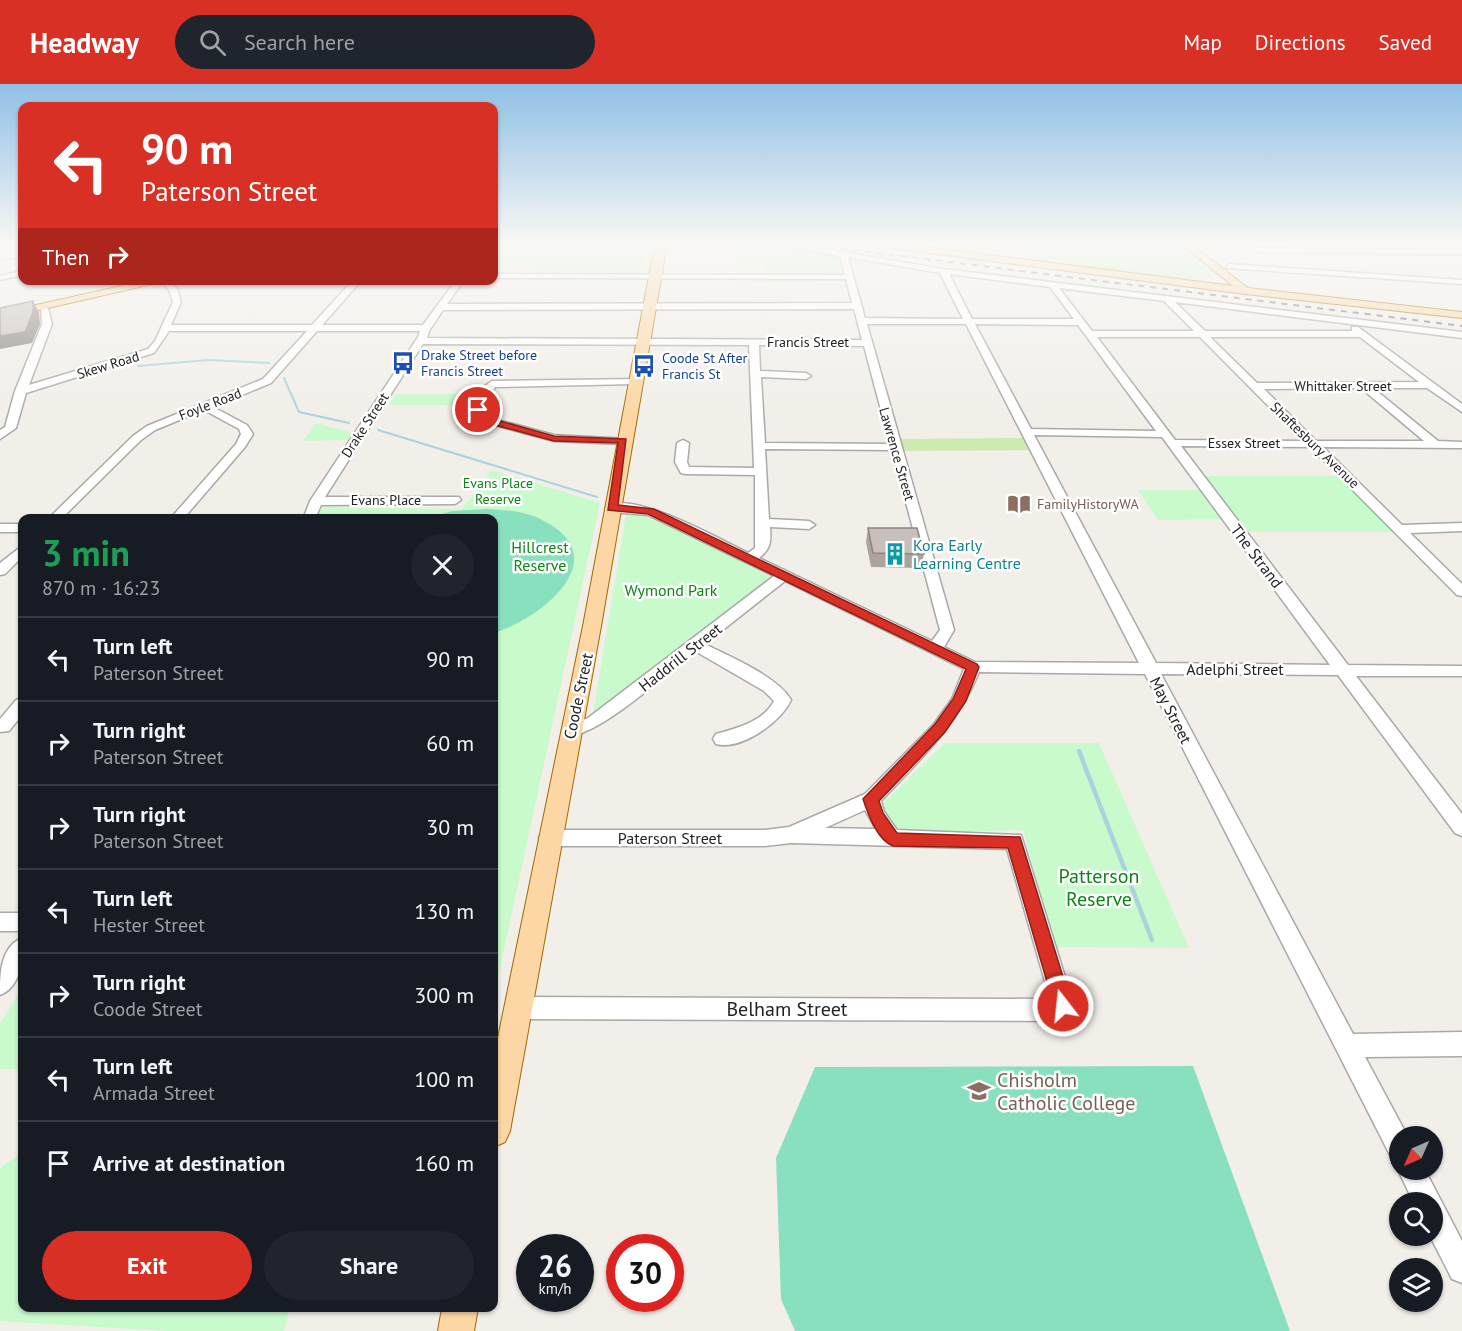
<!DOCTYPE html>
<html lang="en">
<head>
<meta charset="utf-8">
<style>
  :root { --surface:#171b24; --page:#20242c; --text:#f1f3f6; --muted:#9ea1a6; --line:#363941; --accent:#d93025 }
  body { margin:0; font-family:"PT Sans",sans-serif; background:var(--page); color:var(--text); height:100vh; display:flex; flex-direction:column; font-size:22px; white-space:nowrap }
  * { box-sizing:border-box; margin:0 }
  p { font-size:20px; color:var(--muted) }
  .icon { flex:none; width:33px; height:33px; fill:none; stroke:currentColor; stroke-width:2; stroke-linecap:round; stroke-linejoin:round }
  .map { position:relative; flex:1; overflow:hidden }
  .side { position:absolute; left:18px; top:430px; width:480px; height:798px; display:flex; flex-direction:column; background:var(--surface); border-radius:12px; box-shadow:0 2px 4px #0004 }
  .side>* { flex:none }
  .banner { position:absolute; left:18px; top:18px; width:480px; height:183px; border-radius:12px; box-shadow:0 2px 4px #0004; background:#d93025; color:#fff; overflow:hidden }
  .needle { width:39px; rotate:225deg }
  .tools { position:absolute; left:1389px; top:1042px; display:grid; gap:12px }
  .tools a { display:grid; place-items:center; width:54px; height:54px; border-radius:50%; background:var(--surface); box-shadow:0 2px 4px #0004; font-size:30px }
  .speed { position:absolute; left:516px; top:1150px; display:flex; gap:12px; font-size:30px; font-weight:700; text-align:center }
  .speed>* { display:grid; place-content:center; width:78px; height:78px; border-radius:50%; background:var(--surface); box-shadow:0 2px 4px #0004; line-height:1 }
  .speed small { font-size:15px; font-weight:400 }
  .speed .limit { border:9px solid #d22; background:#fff; color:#111 }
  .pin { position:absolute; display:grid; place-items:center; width:51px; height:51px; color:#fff; margin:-26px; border:3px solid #fff; border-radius:50%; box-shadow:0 2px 6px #0007 }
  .me { position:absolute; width:66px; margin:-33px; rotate:344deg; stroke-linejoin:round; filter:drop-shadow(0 0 4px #0008) }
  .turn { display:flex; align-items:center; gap:21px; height:126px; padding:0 24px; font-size:27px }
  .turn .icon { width:78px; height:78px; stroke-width:2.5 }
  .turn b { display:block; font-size:42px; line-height:51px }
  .then { display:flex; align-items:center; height:57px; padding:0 24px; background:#0003; gap:12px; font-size:22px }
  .round { display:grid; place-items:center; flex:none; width:63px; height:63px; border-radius:32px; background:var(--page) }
  .head { display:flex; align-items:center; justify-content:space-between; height:102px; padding:0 24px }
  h1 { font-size:36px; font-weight:600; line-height:45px; color:#1e9e55 }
  .cta { display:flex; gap:12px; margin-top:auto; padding:12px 24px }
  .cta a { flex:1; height:69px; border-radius:36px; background:var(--accent); color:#fff; font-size:24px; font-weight:600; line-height:69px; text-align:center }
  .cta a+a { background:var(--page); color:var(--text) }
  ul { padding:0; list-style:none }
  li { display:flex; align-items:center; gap:18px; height:84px; padding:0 24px; border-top:2px solid var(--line) }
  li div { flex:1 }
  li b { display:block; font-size:22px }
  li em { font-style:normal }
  header { display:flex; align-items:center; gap:36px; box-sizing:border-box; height:84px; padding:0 30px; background:var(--accent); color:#fff }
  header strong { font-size:28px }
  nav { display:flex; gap:33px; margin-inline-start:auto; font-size:21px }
  .search { width:420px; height:54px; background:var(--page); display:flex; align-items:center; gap:15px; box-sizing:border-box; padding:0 21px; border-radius:33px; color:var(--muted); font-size:22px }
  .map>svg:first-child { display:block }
</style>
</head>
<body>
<header>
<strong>Headway</strong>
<div class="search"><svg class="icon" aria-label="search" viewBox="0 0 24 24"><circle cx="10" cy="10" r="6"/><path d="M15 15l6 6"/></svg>Search here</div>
<nav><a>Map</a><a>Directions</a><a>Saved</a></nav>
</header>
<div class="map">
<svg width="1462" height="1247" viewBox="0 0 1462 1247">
  <rect width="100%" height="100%" fill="#f2efe9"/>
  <path fill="#cdebb0" d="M1032,354L1038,366L896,367L892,355Z"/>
  <path fill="#c8facc" d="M494,160H650L640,190H534L539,179L494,178Z
    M1022,160H1180L1217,191L1199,197L1037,178Z
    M739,162L795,164L838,172L844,190L765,191L762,179H743Z
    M395,310H476L471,321H389Z
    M316,339L353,349L348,356L303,357Z
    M492,386L600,419L494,912V435H315L323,423L462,425Z
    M1196,392H1347L1403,448H1239L1229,435L1158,436L1138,406H1206Z
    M633,429L651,432L772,493L771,500L602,632L593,630L626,430Z
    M945,659H1099L1189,864L1055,863L1023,746L898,749L883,735L882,720Z
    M22,904V985H0V940Z
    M22,1068V1224H290L284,1247H165L0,1237V1084Z"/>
  <path fill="#88e0be" d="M486,425C505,426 527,427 544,437C617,475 540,535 494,549V435H424L452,427Z
    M1193,982L1290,1247H795L781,1215L776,1074L815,983Z"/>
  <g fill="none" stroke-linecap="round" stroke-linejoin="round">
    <path stroke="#aad3df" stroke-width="2" d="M2,176L22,174
      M138,282L208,276L269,279
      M284,294L299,328L349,339
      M378,346L597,413"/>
    <path stroke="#aad3df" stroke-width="4.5" d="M1079,667L1152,856"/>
    <g stroke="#a9a9a9" stroke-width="3">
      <path id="minor" d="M7,160H16L0,168V163Z
        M659,160H795L943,185L1462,248V254L1175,218L1205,247H1352V243H1358L1462,320V328L1427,304H1373L1438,357L1462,358V364L1323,363L1402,441L1462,439V447L1410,449L1462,500V512L1457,511L1310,363L1181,362L1348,581L1462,582V592H1356L1462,730V752L1455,749L1338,591L1161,590L1353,950L1462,948V972L1365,973L1408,1053H1400V1076L1391,1073L1145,590L979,588C956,644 921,674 881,717L884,728L897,746L1021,751L1074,922L1071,930L1058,937L517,935L509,932L506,924L509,916L517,913L1050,915L1007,765L791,759L765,762H549L542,760L539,754L542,748L549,746H765L789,743L865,710L934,640L952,615L964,585L785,497L705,560C730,573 777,592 791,616C781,638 741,667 716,660L713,655L716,650C737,644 763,638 774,617L764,607L695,567C673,585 591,659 565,651L563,647L565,643L588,634L774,492L648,431L612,428L606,424C628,403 723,457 748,469L755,464V391L685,390L681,389L675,378L677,359L683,356L689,359L687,378L689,383L754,384L749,261L423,260L325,413H459L461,416L455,420L321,421L315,435H303L310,417L418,253L420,247H317L271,299L213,323L247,341L253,350L245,363L183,435H170L236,360L241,350L239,345L204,326L155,346L141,356L61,435H48L133,352L147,342L263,295L307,247H169L154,269L26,309L16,344L0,355V346L5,343L15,307L42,240L41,222L48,224L52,240L29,301L148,265L155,257L173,218L169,206L160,196H168L177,205L181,218L171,241H312L353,196H362L322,241H423L456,196H464L447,220L852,219L846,195L494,194V190L845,191L840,172L790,163H662ZM848,173L940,189L963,235L865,234ZM949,190L1050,203L1074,235H972ZM1059,204L1164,217L1194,247H1092ZM854,225L862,256L427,254L429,247L443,226ZM867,240H966L1139,579L975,578L944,563L954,546ZM975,240L1078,241L1156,347L1031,345ZM1097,253H1200L1303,357L1175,356ZM1210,253H1360L1419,298L1257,299ZM759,261L864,262L890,360L765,359L761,293L806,295L811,292L806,289L760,287ZM1361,304L1424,357H1316L1264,305ZM1034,351L1162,353L1330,581L1156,579ZM765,365L892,366L940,546L932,557L759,474C771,465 771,457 770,443L809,445L815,441L809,437L769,435ZM865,726L876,745L825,744Z
        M1254,164L1462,166V170L1257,168Z
        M1229,180L1462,196V200L1226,184Z
        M22,187V191L0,196V192Z
        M638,295L639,297L634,300L495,303L483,326L487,333L554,351L627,355L629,357L623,360L554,357L479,337L473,326L482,304L492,297Z
        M0,440H22V448H0Z
        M22,462V473L5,490L0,491V479Z
        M22,614V631L9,647L0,648V635L16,616Z
        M0,829H22V847H0Z
        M22,854C24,874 21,903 0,911C0,891 0,863 22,854Z
        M1400,1083V1086H1425L1462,1157V1199L1452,1195L1430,1152H1432V1119H1414L1398,1086Z"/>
    </g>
    <g stroke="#a06b00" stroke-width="2">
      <path id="major" d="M658,160H667L601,542L510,1047L505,1058L494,1063V973L583,542L652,176Z
        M879,160H903L1233,202L1181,160H1191L1248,204L1462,228V234L1237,209L884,163Z
        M148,196H170L0,235V229Z
        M442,1224H478L474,1247H438Z"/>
    </g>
    <use href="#minor" fill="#fff" fill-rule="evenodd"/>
    <use href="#major" fill="#fcd6a4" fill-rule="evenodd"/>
    <path stroke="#707070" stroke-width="2" stroke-dasharray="6 6" stroke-linecap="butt" d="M805,160L1462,242"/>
  </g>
  <path fill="#aba49e" d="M868,444L924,470L921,484L871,483L866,458Z"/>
  <path fill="#8b8681" d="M33,217L39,228L40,240L32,259L0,265V252Z"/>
  <path fill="#c7bfb8" stroke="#8b8681" stroke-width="1.5" d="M33,217V228L25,248L0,252V224Z
    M868,444H917L924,470L873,469Z"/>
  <linearGradient id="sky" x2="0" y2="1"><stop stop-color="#8fc0e4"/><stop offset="0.48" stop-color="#f9f8f5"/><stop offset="1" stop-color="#f9f8f5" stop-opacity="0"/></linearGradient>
  <rect width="1462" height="334" fill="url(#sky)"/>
  <path fill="#d93025" stroke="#8d1f18" stroke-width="1.5" d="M478,324L486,333L554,352L626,355L618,421L654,425L977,580L979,583L966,617L945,648L879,717L883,729L897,749L1020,753L1072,922L1069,928L1063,931L1056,928L1054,922L1008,764L893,762C877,756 868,730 863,715L935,640L953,615L966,585L648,430L608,426L618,359L554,357L480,337L474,326Z"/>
  <defs>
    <g id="bus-bare" transform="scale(1.8)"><path d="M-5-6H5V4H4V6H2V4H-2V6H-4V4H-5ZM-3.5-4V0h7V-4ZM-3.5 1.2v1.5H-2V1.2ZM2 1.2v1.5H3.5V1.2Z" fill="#1a4fb4" stroke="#fff" stroke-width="2.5" paint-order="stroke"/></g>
    <g id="library-bare" transform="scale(1.8)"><path d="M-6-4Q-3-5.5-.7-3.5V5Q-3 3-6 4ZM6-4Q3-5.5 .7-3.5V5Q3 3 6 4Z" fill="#8d6e63" stroke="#fff" stroke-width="2.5" paint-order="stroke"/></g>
    <g id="building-bare" transform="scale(1.8)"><path d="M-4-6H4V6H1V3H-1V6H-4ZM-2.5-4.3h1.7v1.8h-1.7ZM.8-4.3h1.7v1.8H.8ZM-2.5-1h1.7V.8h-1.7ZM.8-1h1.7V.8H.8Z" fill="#0f9aa8" stroke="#fff" stroke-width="2.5" paint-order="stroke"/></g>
    <g id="school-bare" transform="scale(1.8)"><path d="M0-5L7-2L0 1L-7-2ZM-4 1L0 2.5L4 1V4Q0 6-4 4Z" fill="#8d6e63" stroke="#fff" stroke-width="2.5" paint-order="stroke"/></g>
  </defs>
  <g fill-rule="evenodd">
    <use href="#bus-bare" x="403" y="279"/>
    <use href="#bus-bare" x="644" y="282"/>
    <use href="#library-bare" x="1019" y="420"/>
    <use href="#building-bare" x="895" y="470"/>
    <use href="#school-bare" x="979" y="1007"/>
  </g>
  <g text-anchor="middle" stroke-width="5" stroke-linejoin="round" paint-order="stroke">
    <g font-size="14" fill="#222" stroke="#fff">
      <text x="808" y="263">Francis Street</text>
      <text transform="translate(108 281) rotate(-17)" y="5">Skew Road</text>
      <text x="1343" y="307">Whittaker Street</text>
      <text transform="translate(210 320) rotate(-21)" y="5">Foyle Road</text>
      <text transform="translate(365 341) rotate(-57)" y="5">Drake Street</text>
      <text x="1244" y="364">Essex Street</text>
      <text transform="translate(1315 361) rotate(44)" y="5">Shaftesbury Avenue</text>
      <text transform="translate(897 370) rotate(74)" y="5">Lawrence Street</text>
      <text x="386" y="421">Evans Place</text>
    </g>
    <g font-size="14" fill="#164399" stroke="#fff" text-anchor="start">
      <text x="421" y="276">Drake Street before<tspan x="421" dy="16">Francis Street</tspan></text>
      <text x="662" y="279">Coode St After<tspan x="662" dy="16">Francis St</tspan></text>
    </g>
    <g font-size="14" fill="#0c8416" stroke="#fff">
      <text x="498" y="404">Evans Place<tspan x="498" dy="16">Reserve</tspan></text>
    </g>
    <g font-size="14" fill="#785e54" stroke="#fff" text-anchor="start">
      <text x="1037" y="425">FamilyHistoryWA</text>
    </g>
    <g font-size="16" fill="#0d838f" stroke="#fff" text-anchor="start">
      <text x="913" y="467">Kora Early<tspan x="913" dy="18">Learning Centre</tspan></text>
    </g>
    <g font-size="16" fill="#0c8416" stroke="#fff">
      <text x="540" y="469">Hillcrest<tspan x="540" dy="18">Reserve</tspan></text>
      <text x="671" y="512">Wymond Park</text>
    </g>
    <g font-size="16" fill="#222" stroke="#fff">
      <text transform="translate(1257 472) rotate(53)" y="6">The Strand</text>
      <text transform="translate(680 573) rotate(-38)" y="6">Haddrill Street</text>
      <text x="1235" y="591">Adelphi Street</text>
      <text transform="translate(578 612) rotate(-78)" y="6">Coode Street</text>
      <text transform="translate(1171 626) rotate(63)" y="6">May Street</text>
      <text x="670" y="760">Paterson Street</text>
    </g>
    <g font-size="20" fill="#0c8416" stroke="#fff">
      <text x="1099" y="799">Patterson<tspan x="1099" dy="23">Reserve</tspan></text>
    </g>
    <g font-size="20" fill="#222" stroke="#fff">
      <text x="787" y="932">Belham Street</text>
    </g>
    <g font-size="20" fill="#785e54" stroke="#fff" text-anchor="start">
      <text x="997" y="1003">Chisholm<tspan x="997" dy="23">Catholic College</tspan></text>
    </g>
  </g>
</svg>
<div class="tools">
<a><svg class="needle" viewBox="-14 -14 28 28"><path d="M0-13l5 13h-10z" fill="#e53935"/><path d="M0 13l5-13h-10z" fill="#9ea1a6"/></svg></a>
<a><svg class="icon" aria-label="search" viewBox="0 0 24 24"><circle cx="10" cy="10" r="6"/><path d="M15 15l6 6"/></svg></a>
<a><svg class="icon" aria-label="layers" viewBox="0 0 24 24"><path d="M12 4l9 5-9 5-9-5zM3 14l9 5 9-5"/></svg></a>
</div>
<div class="speed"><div>26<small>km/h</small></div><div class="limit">30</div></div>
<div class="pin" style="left:478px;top:326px;background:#d93025"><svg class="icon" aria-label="arrive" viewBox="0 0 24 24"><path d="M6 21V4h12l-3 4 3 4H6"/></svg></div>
<svg class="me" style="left:1063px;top:922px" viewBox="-20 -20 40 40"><circle r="17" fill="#d93025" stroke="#fff" stroke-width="3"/><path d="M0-11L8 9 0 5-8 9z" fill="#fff"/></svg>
<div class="banner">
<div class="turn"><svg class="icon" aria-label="left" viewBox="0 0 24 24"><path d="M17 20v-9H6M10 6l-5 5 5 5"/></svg><div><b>90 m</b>Paterson Street</div></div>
<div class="then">Then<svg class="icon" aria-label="right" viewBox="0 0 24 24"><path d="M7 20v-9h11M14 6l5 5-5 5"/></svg></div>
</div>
<section class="side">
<div class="head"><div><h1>3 min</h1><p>870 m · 16:23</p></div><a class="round"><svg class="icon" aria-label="close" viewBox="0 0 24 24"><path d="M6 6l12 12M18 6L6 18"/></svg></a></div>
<ul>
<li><svg class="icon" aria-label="left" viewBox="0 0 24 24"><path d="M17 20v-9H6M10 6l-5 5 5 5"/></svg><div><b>Turn left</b><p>Paterson Street</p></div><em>90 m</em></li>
<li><svg class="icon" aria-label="right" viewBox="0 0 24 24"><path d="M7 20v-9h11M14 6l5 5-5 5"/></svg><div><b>Turn right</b><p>Paterson Street</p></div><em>60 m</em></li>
<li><svg class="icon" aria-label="right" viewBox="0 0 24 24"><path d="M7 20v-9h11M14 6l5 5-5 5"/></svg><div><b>Turn right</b><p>Paterson Street</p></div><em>30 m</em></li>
<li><svg class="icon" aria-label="left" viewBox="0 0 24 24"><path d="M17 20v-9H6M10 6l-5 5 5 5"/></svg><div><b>Turn left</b><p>Hester Street</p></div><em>130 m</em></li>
<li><svg class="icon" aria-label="right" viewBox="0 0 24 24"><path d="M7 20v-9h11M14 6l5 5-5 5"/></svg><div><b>Turn right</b><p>Coode Street</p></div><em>300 m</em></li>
<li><svg class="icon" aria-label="left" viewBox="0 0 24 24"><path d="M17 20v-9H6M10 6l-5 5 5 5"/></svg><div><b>Turn left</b><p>Armada Street</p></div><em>100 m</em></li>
<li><svg class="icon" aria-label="arrive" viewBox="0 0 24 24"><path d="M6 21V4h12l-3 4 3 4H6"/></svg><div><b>Arrive at destination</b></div><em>160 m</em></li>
</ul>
<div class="cta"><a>Exit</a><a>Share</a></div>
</section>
</div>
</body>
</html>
